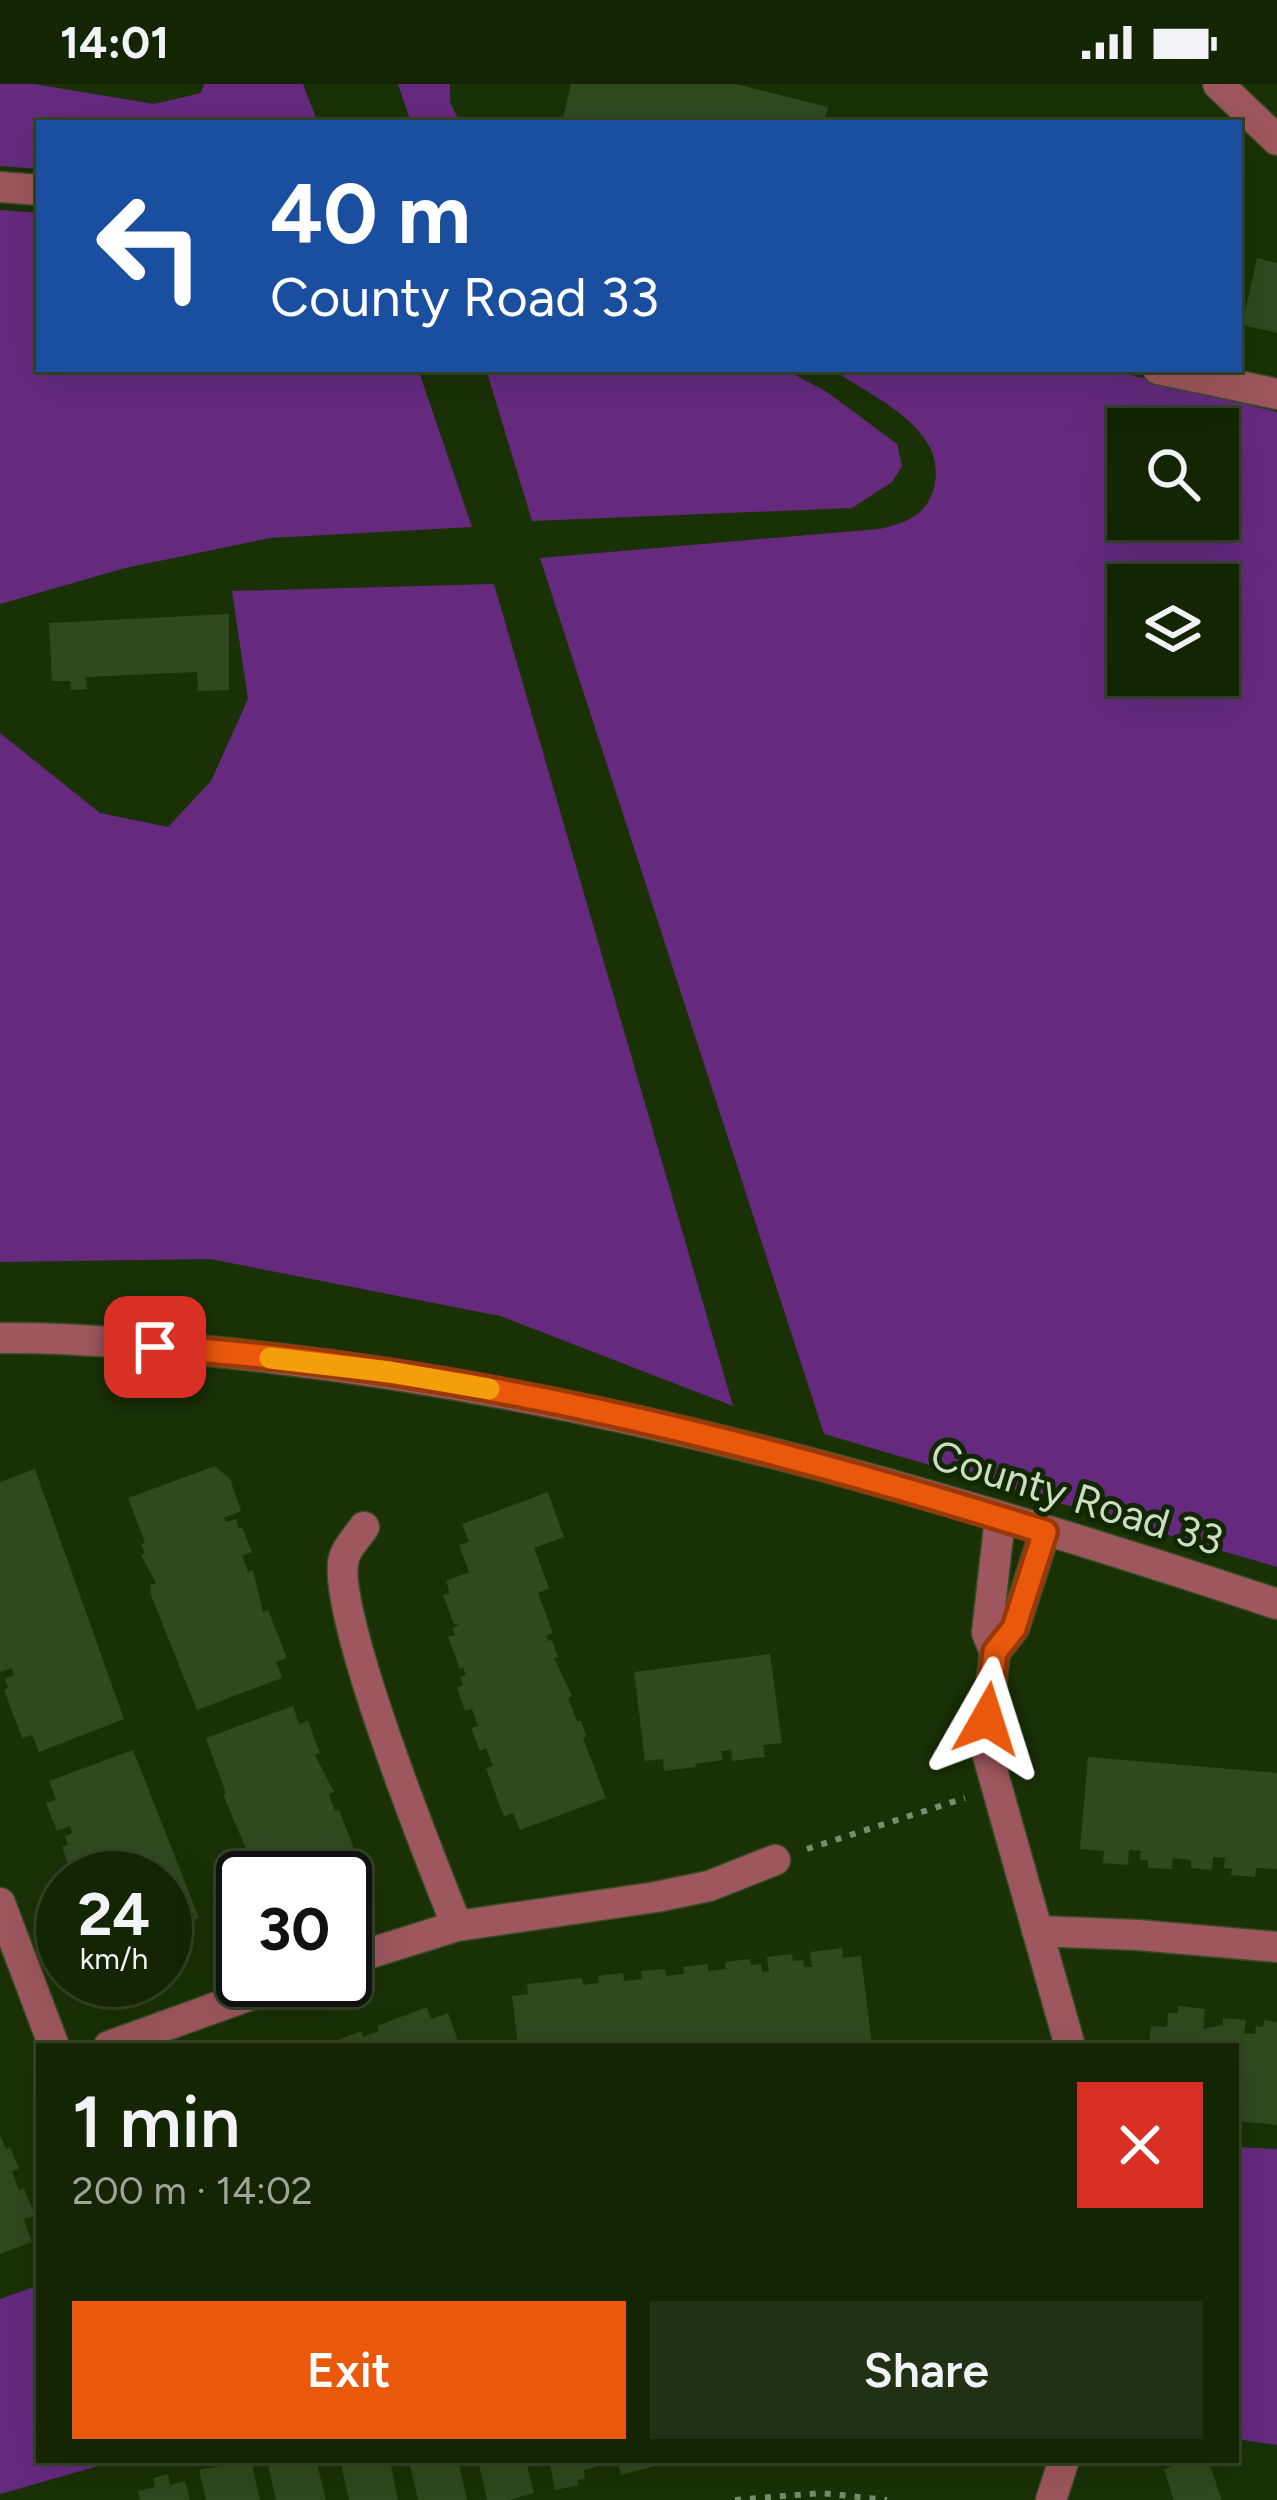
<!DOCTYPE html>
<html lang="en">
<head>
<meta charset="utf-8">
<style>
  :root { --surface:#142504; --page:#213113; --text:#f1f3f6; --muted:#9da59a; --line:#334226; --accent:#ea580c }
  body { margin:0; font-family:Figtree,sans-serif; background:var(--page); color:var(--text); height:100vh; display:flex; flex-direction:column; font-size:45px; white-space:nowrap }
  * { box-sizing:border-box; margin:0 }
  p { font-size:39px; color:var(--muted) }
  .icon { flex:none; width:66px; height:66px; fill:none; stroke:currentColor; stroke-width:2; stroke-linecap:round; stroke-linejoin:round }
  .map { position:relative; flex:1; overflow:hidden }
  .side { position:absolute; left:36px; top:1959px; width:1203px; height:420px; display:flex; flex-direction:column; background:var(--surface); border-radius:0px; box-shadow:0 12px 48px #0002,0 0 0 3px var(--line) }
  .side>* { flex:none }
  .guide { position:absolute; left:36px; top:36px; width:1206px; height:252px; border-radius:0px; box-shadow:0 12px 48px #0002,0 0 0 3px var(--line); background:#1a4fa0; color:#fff; overflow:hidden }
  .tools { position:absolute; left:1107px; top:324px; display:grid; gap:24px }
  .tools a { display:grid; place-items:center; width:132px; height:132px; border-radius:0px; background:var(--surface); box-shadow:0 12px 48px #0002,0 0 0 3px var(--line); font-size:60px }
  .speed { position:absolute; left:36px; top:1767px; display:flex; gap:24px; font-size:60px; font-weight:700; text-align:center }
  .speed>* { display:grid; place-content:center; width:156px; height:156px; border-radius:50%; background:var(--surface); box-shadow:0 12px 48px #0002,0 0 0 3px var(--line); line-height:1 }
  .speed small { font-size:30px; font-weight:400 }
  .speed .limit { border:6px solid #111; border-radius:18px; background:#fff; color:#111 }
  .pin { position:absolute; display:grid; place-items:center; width:102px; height:102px; color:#fff; margin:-51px; border-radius:24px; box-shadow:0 6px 18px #0006 }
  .me { position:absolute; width:132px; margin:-66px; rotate:6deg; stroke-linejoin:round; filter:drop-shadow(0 0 9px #0008) }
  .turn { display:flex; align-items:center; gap:42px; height:252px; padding:0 36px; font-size:54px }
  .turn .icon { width:156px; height:156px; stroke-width:2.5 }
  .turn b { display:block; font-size:84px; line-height:102px }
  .round { display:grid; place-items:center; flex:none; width:126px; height:126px; border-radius:0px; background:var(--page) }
  .summary { display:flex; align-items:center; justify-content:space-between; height:204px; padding:0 36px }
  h1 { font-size:72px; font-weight:600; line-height:90px }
  .primary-button { display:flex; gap:24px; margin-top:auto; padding:24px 36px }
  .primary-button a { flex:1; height:138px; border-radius:0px; background:var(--accent); color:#fff; font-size:48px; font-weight:600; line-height:138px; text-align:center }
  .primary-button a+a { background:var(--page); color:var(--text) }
  .status { display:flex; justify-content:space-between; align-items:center; height:84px; padding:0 60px; background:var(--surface); direction:ltr }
  .status svg { height:33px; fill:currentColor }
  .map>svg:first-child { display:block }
</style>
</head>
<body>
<div class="status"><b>14:01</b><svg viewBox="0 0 49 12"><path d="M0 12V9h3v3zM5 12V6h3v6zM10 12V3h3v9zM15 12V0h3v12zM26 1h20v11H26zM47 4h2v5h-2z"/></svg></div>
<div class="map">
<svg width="1277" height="2416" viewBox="0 0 1277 2416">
  <rect width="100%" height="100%" fill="#1a3106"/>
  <path fill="#652a7e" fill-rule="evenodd" d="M0,0H34L154,20L201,9L204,0H303L318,39H39V85L0,82Z
    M398,0H450V18L460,39H411Z
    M0,126L39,129V285H418L472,443L270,454L125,484L0,520Z
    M486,285H784L827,308L897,360L902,382L892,398L852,424L532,437Z
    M832,285H1107L1277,328V1483L824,1350L540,474L879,445C905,439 927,432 934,403C949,344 873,314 832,285ZM1128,345H1218V435H1128ZM1128,501H1218V591H1128Z
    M494,500L733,1322L500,1232L210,1175L0,1178V649L100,729L168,743L211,697L248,615L232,507Z
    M1236,2063L1277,2065V2361L1236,2355Z
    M39,2201V2376H119L0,2410V2215Z"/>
  <path fill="#30491f" d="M571,0H736L828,23L824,39H562Z
    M1257,174L1277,179V249L1242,241Z
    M229,530V606L198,607L197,588L86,593L87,605L71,606L70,597H52L49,539Z
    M215,1382L230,1395L241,1427L224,1434L226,1438L236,1435L239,1445L242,1443L252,1468L242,1472L248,1488L253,1486L263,1528L268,1526L287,1574L276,1578L282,1594L197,1626L151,1511L150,1501L156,1499L141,1471L145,1470L141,1460L145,1459L128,1414Z
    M35,1385L124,1635L39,1668L32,1651L22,1654L4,1606L8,1604L5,1595L14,1591L12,1584L0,1588V1398Z
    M548,1408L564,1453L534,1464L549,1504L538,1509L553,1549L546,1552L548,1557L552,1556L558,1573L554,1574L572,1612L568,1614L577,1637H581L586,1652L583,1654L606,1714L520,1746L513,1729L504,1733L486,1684L493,1682L486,1664L480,1667L471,1644L478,1642L472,1625L465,1627L457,1604L463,1601L460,1593L466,1591L463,1583L460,1585L448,1553L455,1551L452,1544L460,1541L454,1540L443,1511L450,1509L446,1497L469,1488L459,1461L469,1458L462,1440Z
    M770,1570L782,1659L763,1661L765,1673L732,1677L731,1666L721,1667L723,1676L695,1680L696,1683L664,1687L663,1675L645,1677L634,1588Z
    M293,1622L299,1640L308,1637L320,1669L315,1671L334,1708L329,1710L335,1727L339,1726L357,1772L346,1776L352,1792L346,1794H258L223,1710L226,1709L206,1654Z
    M133,1666L199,1834L165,1847V1794H78L87,1790L85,1783L71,1788L62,1763L68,1761L65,1752L72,1749L70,1742L57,1747L46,1719L56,1716L49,1697Z
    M1088,1673L1277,1689V1785L1256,1784L1255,1793L1231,1791L1232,1785L1224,1784L1225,1774L1213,1773L1212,1786L1191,1784V1776L1173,1774L1172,1785L1148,1784V1776H1140L1141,1767L1129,1766L1128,1781L1103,1779L1104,1767L1080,1765Z
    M842,1864L843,1874L861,1872L872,1961L518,1962L512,1912L528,1910L527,1900L582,1894L583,1901L599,1899L598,1892L623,1889L624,1897L642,1895L641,1887L665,1885L666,1892L684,1890L683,1883L708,1880V1887L726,1885L725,1878L750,1875L751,1881L761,1880L762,1888L769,1887L767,1873L792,1870L793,1877L803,1876L804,1883H812L810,1868Z
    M1178,1922L1205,1925L1203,1945L1223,1941V1934L1246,1936L1244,1949L1255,1950L1256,1942L1263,1943L1264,1936L1277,1938V2041L1236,2037V1962H1149L1151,1942L1167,1943L1168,1929H1178Z
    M427,1923L431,1935L448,1929L460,1962H340L338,1956L361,1947L363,1953L379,1947L377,1942Z
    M0,2051L6,2065L10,2063L19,2085L12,2087L19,2106L24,2104L35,2132L24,2135L32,2158L0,2170Z
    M251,2376L260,2416H206L199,2386Z
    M267,2376H316L326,2416H276Z
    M340,2376H390L398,2416H349Z
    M409,2376H458L467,2416H418Z
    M478,2376H526L534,2409L509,2416H487Z
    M549,2376H596L598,2382L584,2386L585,2395L577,2396L579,2401L555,2406Z
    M617,2376H671V2378L621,2391Z
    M1185,2376H1208L1222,2416H1174L1164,2386Z
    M168,2390L170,2401L185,2397L190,2416H140L138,2407L155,2403L153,2394Z"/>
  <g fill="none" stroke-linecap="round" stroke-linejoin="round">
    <g stroke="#374c25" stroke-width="33">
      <path id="minor" d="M1218,0L1277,56
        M0,103L39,106
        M1158,285L1277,310
        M0,1254C90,1253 182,1264 272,1274C616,1314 949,1411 1277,1520
        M1000,1434L987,1549L995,1568L987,1635L988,1672L1070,1962
        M364,1443C358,1452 347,1463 344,1474C329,1524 433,1782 457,1842
        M995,1568L1014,1544L1045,1448
        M0,1819L54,1962
        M1037,1847L1138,1851L1277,1863
        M345,1877L457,1842L656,1813L709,1802L775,1776
        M109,1962L292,1896
        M1051,2416L1064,2376"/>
    </g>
    <path stroke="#7a8d6d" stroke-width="6" stroke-dasharray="6 9" stroke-linecap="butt" d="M807,1765L965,1714
      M735,2416L821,2409L887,2416"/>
    <use href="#minor" stroke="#9e575e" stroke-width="30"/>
  </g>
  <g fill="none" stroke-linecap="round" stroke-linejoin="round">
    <g stroke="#983908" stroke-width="30">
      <path id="route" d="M155,1263C459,1282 755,1357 1045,1448L1014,1544L995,1568L987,1635"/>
    </g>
    <use href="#route" stroke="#ea580c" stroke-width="21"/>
    <path stroke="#f59e0b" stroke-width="21" d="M270,1274L390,1288L489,1305"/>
  </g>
  <g text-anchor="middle" stroke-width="10" stroke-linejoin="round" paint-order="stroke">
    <g font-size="42" fill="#cddcc5" stroke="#102700">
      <text transform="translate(1077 1413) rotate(17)" y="15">County Road 33</text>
    </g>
  </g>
</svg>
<div class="tools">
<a><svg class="icon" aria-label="search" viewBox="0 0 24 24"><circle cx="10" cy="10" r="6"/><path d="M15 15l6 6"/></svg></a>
<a><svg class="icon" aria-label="layers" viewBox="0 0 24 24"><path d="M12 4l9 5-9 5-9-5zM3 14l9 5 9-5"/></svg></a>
</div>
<div class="speed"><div>24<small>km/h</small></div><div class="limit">30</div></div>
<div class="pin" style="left:155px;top:1263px;background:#d93025"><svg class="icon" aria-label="arrive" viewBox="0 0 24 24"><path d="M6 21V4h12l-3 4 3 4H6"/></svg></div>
<svg class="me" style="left:987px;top:1635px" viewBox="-20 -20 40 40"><path d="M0-17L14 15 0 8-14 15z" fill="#ea580c" stroke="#fff" stroke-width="4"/></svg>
<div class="guide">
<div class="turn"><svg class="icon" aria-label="left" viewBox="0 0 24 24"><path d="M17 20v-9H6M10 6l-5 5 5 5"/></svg><div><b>40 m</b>County Road 33</div></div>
</div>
<section class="side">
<div class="summary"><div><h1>1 min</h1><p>200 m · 14:02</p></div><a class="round" style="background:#d93025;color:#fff"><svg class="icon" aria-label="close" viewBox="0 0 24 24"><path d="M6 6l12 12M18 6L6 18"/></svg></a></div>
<div class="primary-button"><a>Exit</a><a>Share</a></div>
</section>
</div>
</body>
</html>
